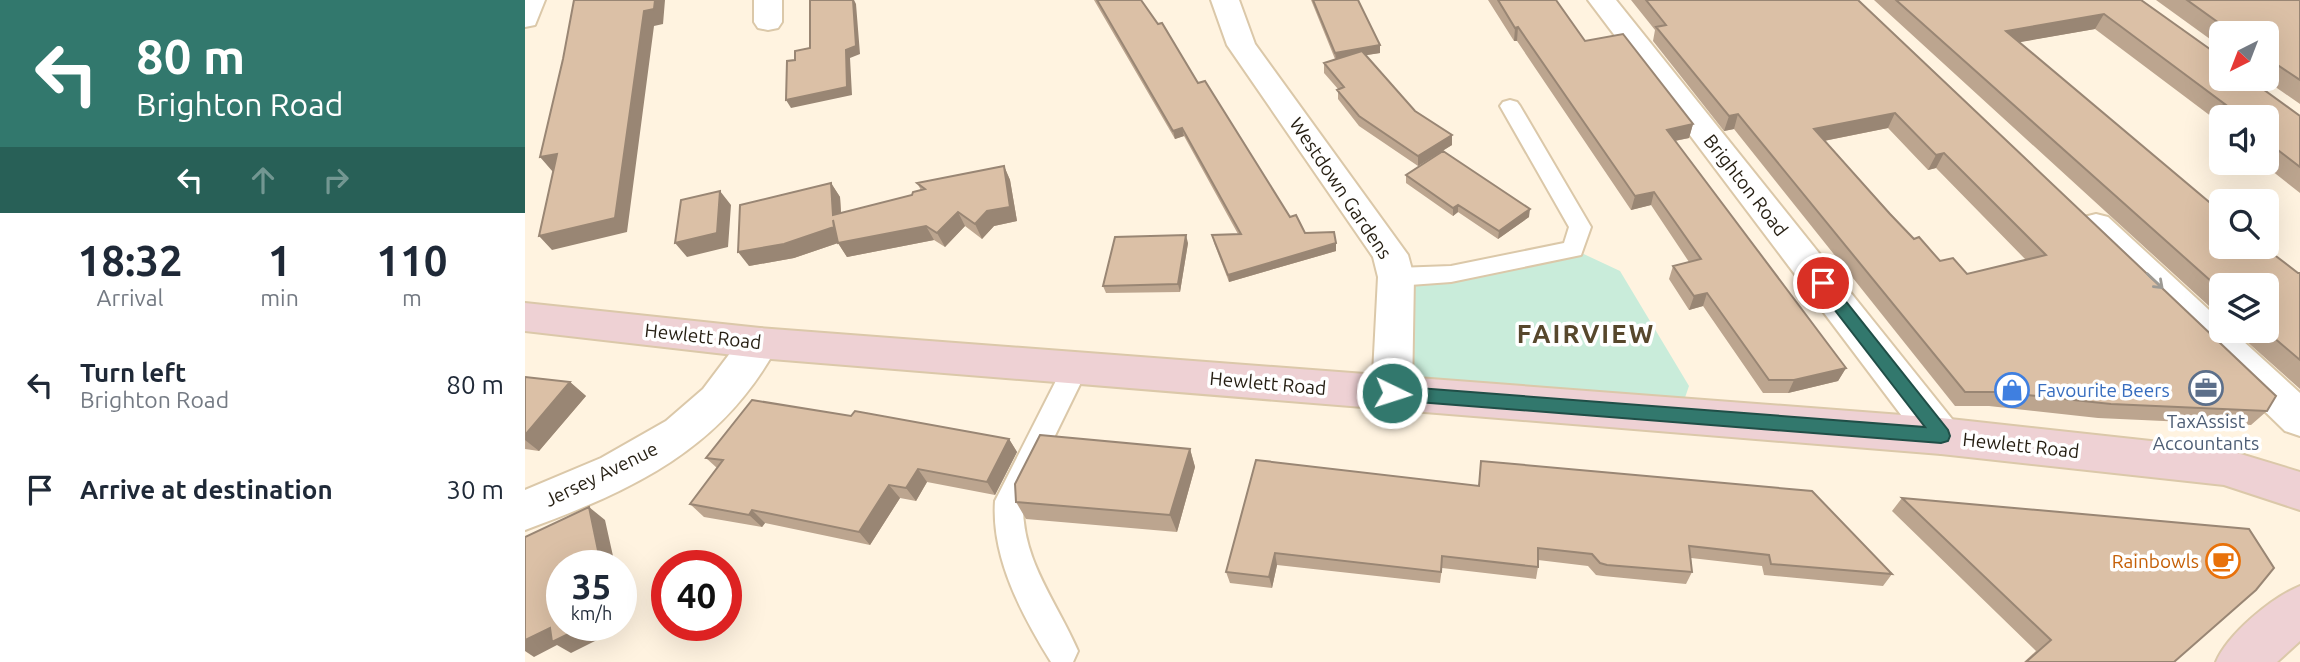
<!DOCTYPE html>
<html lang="en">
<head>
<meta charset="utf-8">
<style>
  :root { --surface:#fff; --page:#f2f2f3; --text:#1f2937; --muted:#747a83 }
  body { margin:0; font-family:Ubuntu,sans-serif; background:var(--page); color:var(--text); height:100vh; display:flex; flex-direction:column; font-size:26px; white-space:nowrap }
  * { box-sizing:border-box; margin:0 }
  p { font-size:23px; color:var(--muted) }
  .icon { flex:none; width:38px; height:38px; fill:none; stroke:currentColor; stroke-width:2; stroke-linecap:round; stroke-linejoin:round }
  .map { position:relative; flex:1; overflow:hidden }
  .sheet { display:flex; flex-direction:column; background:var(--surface); width:525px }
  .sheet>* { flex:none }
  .guide { background:#32786d; color:#fff; overflow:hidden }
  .needle { width:46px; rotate:222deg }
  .fabs { position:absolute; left:1684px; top:21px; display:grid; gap:14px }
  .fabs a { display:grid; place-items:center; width:70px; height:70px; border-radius:10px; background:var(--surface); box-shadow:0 7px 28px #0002; font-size:35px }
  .speed { position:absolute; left:21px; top:550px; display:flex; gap:14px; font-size:35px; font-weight:700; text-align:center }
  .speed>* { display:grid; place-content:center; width:91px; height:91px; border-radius:50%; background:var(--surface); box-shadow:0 7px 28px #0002; line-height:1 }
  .speed small { font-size:18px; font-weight:400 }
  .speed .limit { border:10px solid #d22; background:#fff; color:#111 }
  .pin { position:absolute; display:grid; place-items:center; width:60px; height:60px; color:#fff; margin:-30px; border:4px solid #fff; border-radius:50%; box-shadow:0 2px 7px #0007 }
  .me { position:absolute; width:77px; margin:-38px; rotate:94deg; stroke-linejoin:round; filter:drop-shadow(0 0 5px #0008) }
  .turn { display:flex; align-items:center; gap:24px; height:147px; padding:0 21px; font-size:32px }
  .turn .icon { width:91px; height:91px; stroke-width:2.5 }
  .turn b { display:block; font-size:49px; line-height:60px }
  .lanes { display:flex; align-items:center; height:66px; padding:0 21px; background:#0003; justify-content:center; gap:35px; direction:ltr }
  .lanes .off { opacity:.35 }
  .eta { display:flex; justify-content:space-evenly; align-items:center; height:119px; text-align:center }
  .eta b { font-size:42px; font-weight:600; line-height:49px }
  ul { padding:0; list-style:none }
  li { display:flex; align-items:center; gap:21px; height:105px; padding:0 21px }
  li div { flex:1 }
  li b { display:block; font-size:26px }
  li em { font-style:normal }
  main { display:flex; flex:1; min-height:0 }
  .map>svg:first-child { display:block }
</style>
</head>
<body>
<main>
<section class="sheet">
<div class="guide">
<div class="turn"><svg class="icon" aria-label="left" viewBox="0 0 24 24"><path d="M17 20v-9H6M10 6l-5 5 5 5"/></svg><div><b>80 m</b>Brighton Road</div></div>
<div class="lanes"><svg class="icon" aria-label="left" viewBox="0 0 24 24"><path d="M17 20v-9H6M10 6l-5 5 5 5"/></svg><svg class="icon off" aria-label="ahead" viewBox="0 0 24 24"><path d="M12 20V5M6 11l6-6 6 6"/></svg><svg class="icon off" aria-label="right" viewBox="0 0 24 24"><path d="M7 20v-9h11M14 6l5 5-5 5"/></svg></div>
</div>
<div class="eta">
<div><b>18:32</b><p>Arrival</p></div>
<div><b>1</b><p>min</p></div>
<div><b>110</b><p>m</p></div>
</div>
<ul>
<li><svg class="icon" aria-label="left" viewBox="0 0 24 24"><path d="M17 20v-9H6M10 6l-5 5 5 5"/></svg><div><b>Turn left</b><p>Brighton Road</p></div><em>80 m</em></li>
<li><svg class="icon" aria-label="arrive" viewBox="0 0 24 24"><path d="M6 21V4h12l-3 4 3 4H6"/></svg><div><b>Arrive at destination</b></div><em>30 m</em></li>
</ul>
</section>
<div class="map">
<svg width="1775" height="662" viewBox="0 0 1775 662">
  <rect width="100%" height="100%" fill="#fff3e0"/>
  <path fill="#c9ecda" d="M1048,249L1095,271L1164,386L1154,415L867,393L871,277Z"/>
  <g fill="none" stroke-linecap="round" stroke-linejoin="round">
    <g stroke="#dbc8a9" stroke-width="4">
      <path id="lane" d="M985,100L992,102L995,106L1066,227L1056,255L926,282L871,286L863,283L859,277L863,271L871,268L926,266L1039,243L1044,227L975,106L978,102Z
        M550,358L559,361L563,368L498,501C496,560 531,600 553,651L548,662H526C497,615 466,558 470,501L541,361Z"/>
    </g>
    <g stroke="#dbc8a9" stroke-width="4">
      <path id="street" d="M0,0H20L10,25L0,27Z
        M229,0H257V22L253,28L243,30L233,28L229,22Z
        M686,0H714L730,44L883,255L889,277L887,393L881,405L867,409L853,405L847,393L853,277L848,257L702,45Z
        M1063,0H1091L1431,424L1437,436L1431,448L1416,454L1401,448Z
        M1571,214L1583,217L1696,321V331H1707L1775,393V436L1760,431L1559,235L1553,226L1559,217Z
        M235,328L249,332L254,343C198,449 108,490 0,530V490L76,458L141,421L178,389L221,332Z"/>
    </g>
    <g stroke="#dbc8a9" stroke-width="4">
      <path id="secondary" d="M0,303L235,328L1416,418L1699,449L1775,472V510L1699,485L1416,454L235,358L0,331Z
        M1775,586V641L1752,662H1691C1703,634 1746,598 1775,586Z"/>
    </g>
    <use href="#lane" fill="#fff" fill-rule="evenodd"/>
    <use href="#street" fill="#fff" fill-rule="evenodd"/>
    <use href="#secondary" fill="#eed1d4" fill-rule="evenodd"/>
  </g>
  <path fill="#bca58f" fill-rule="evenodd" d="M569,0H616L765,217L780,233L811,251L704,282L689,243L687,235L713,234L659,136L650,139Z
    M786,0H833L855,53L841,55L890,111L927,145L893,166L834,126L813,99V89L799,73V63L810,59Z
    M963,0H1031L1060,41L1168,124L1164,138L1150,141L1321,368L1313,381L1263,393H1238L1178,306L1164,310L1144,279L1148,266L1164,262L1126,205L1106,210L992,41H989Z
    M1106,0H1333L1742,411L1726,425L1573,418L1464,406H1430L1209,129L1199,131L1128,41L1130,30ZM1363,128L1403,170L1411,168L1501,260L1442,274L1415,261L1389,239L1299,141Z
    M1349,0H1616L1696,79L1775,116V193L1737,163H1741V117H1696V130L1684,121L1687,117L1570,29L1494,42L1696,247L1773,273H1775V389L1710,331H1741L1696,285V317Z
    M1631,0H1775V104L1739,79H1741V33H1696V47Z
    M479,166L485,180L492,221L469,226L457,239L440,226L420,247L409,240L322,257L313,243L269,258L224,266L306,183L315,197L316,213L387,195L396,190L392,183Z
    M881,175L1004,217L973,239L933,212L928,216L881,183Z
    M663,243L655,292L581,293L578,286Z
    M0,377L45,382L61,396L14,451L0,449Z
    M326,416L484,439L492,452L470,495L402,482L391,501L375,498L345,545L240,523L237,527L179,517L165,504L192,468L181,458Z
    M665,449L670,467L652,532L501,519L491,502Z
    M731,460L1367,574L1358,586L1239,575L1237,566L1166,558L1167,572L1161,584L1078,576L1071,575L1063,566L1013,560V567L1011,579L917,568L915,583L752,565L747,588L705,583L701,572Z
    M1377,498L1649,662H1499L1511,651L1367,511Z"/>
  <path fill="#998674" d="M130,0H140L138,24L129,26L102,232L27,250L14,236L119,11Z
    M328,0H329L331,4L335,54L325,58L327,95L266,108L261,100Z
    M1579,14L1570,29L1473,46L1481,31Z
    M993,27L992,41H989L990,28Z
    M855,45V53L811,60L810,53Z
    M1370,113L1363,128L1283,144L1289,129Z
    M1213,114L1209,129L1199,131L1204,116Z
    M1168,124L1164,138L1138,143L1142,130Z
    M657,128L659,136L650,139L648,131Z
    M927,135V145L893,166V156Z
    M1419,153L1411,168L1403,170L1411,155Z
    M32,154L28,172L15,157Z
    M479,166L485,180L492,221L469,226L457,239L450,224Z
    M306,183L315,197L317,229L308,215Z
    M195,191L206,205L203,247L162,257L150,243Z
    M1129,192L1126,205L1106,210L1110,196Z
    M933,205V212L928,216V208Z
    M1005,209L1004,217L973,239L974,231Z
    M433,212L440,226L420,247L412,233Z
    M308,220L401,226L409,240L322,257L313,243L269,258L224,266L213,252Z
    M661,235L663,243L655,292L653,284Z
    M811,243V251L704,282L703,275Z
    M1182,293L1178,306L1164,310L1169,296Z
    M1321,368L1313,381L1263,393L1269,380Z
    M45,382L61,396L14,451L0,440V435Z
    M484,439L492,452L470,495L462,482Z
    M665,449L670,467L652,532L645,515Z
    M393,469L402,482L391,501L381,488Z
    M364,485L375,498L345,545L334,532Z
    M64,507L80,520L90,565H65Z
    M227,510L240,523L237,527L224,515Z
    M750,553L752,565L747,588L744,577Z
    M62,625H80L82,635L46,653L32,645L9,657L0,651V640L25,628Z"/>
  <path fill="#dbc0a6" stroke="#998674" stroke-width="2" fill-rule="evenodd" d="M49,0H130L129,9L119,11L90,218L14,236L32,154L15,157L38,59Z
    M285,0H328L331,46L321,50L322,87L261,100L262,61L270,60V51L285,48Z
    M572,0H616L633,24L637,23L673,83L680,81L765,217L771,215L780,233L809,232L811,243L703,275L687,235L716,234L657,128L648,131Z
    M788,0H833L855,45L810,53Z
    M973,0H1031L1060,41L1098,34L1168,124L1142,130L1321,368L1269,380H1244L1182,293L1169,296L1148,266L1176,259L1129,192L1110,196L993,27L990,28Z
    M1121,0H1333L1751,396L1742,411L1586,404L1475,392H1440L1213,114L1204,116L1131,27L1141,25ZM1370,113L1411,155L1419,153L1521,255L1442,274L1428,258L1415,261L1394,237L1389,239L1365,214L1289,129Z
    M1371,0H1616L1696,57V79H1724L1775,116V167L1741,141V117H1711L1696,106L1701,105L1579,14L1481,31L1696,212V247H1739L1773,273H1775V360L1741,331V285H1696V290Z
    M1662,0H1775V80L1748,62H1741V33H1708Z
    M837,51L890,111L927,135L893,156L834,116L812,90L819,87L799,63Z
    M918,151L1005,209L974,231L933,205L928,208L881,175Z
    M479,166L485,207L462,211L450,224L433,212L412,233L401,226L313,243L308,220L309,227L259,244L213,252L215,205L306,183L308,215L387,195L388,192L400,189L392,183Z
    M195,191L192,233L150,243L156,200Z
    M661,235L653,284L578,286L590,237Z
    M0,377L45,382L0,435Z
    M227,400L326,416L330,411L484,439L462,482L393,469L381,488L364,485L334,532L227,510L224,515L165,504L198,460L181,458Z
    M515,435L665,449L645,515L491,502L490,484Z
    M731,460L954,486L956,461L1287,491L1367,574L1246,564L1244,555L1164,546L1167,572L1082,565L1075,563L1067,554L1013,548V567L917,556L916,572L750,553L744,577L701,572Z
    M1377,498L1724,529L1749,568L1731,590L1649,662H1501L1526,640Z
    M64,507L75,560L65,565H37V625H62L27,642L25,628L0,640V537Z"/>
  <defs><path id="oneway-shaft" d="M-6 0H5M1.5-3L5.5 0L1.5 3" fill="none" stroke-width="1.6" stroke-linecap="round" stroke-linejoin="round" transform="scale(1.75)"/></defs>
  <use stroke="#9d9a94" href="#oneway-shaft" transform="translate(1630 281) rotate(43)"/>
  <path fill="#32786d" stroke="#204e47" stroke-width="2" d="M1298,278L1303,279L1423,430L1425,436L1423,441L1416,443L867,400L861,398L859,393L861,388L867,386L1400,427L1292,287L1290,283L1292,279Z"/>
  <defs>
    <g id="office-ring" transform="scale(1.75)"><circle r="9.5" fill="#fff" stroke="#5c6f8a" stroke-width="1.5"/><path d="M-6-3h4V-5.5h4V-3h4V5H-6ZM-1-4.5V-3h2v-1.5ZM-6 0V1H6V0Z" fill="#5c6f8a"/></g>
    <g id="shop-ring" transform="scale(1.75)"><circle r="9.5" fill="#fff" stroke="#3f7fe0" stroke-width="1.5"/><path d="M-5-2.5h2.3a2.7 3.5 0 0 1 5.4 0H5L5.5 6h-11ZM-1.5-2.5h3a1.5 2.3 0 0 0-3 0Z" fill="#3f7fe0"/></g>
    <g id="cafe-ring" transform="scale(1.75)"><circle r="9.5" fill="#fff" stroke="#e8710a" stroke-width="1.5"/><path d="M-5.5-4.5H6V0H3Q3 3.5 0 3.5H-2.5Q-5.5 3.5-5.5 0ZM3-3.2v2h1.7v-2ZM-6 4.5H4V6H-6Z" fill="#e8710a"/></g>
  </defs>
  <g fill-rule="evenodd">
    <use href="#office-ring" x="1681" y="388"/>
    <use href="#shop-ring" x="1487" y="390"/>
    <use href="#cafe-ring" x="1698" y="561"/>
  </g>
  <g text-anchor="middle" stroke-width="7" stroke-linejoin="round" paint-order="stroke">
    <g font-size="19" fill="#251e12" stroke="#fff">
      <text transform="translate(1221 185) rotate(52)" y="7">Brighton Road</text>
      <text transform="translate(816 188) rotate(56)" y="7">Westdown Gardens</text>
      <text transform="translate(178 336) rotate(6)" y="7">Hewlett Road</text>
      <text transform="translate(743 383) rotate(5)" y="7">Hewlett Road</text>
      <text transform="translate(1496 445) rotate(6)" y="7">Hewlett Road</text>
      <text transform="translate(76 474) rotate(-26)" y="7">Jersey Avenue</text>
    </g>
    <g font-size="19" fill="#366cbe" stroke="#fff" text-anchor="start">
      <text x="1512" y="397">Favourite Beers</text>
    </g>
    <g font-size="19" fill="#4e5e75" stroke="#fff">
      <text x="1681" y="428">TaxAssist<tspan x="1681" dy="22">Accountants</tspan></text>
    </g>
    <g font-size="19" fill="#c56008" stroke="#fff" text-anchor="end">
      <text x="1674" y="568">Rainbowls</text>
    </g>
    <g font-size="26" font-weight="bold" letter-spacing="2" fill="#57472c" stroke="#fff">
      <text x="1061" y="343">FAIRVIEW</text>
    </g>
  </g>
</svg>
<div class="fabs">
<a><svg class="needle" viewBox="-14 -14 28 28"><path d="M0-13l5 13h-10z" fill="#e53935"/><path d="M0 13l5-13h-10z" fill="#747a83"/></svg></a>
<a><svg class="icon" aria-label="sound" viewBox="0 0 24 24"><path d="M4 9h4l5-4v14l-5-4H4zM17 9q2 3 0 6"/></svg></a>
<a><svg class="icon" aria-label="search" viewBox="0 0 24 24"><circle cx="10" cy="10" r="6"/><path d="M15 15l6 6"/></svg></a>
<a><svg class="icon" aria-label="layers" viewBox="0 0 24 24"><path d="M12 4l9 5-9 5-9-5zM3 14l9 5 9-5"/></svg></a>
</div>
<div class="speed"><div>35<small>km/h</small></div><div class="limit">40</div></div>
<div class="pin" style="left:1298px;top:283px;background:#d93025"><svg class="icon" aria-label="arrive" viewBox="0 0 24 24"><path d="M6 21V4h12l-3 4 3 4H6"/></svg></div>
<svg class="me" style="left:867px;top:393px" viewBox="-20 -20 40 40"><circle r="17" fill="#32786d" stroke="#fff" stroke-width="3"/><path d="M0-11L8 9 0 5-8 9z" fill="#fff"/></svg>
</div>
</main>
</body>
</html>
